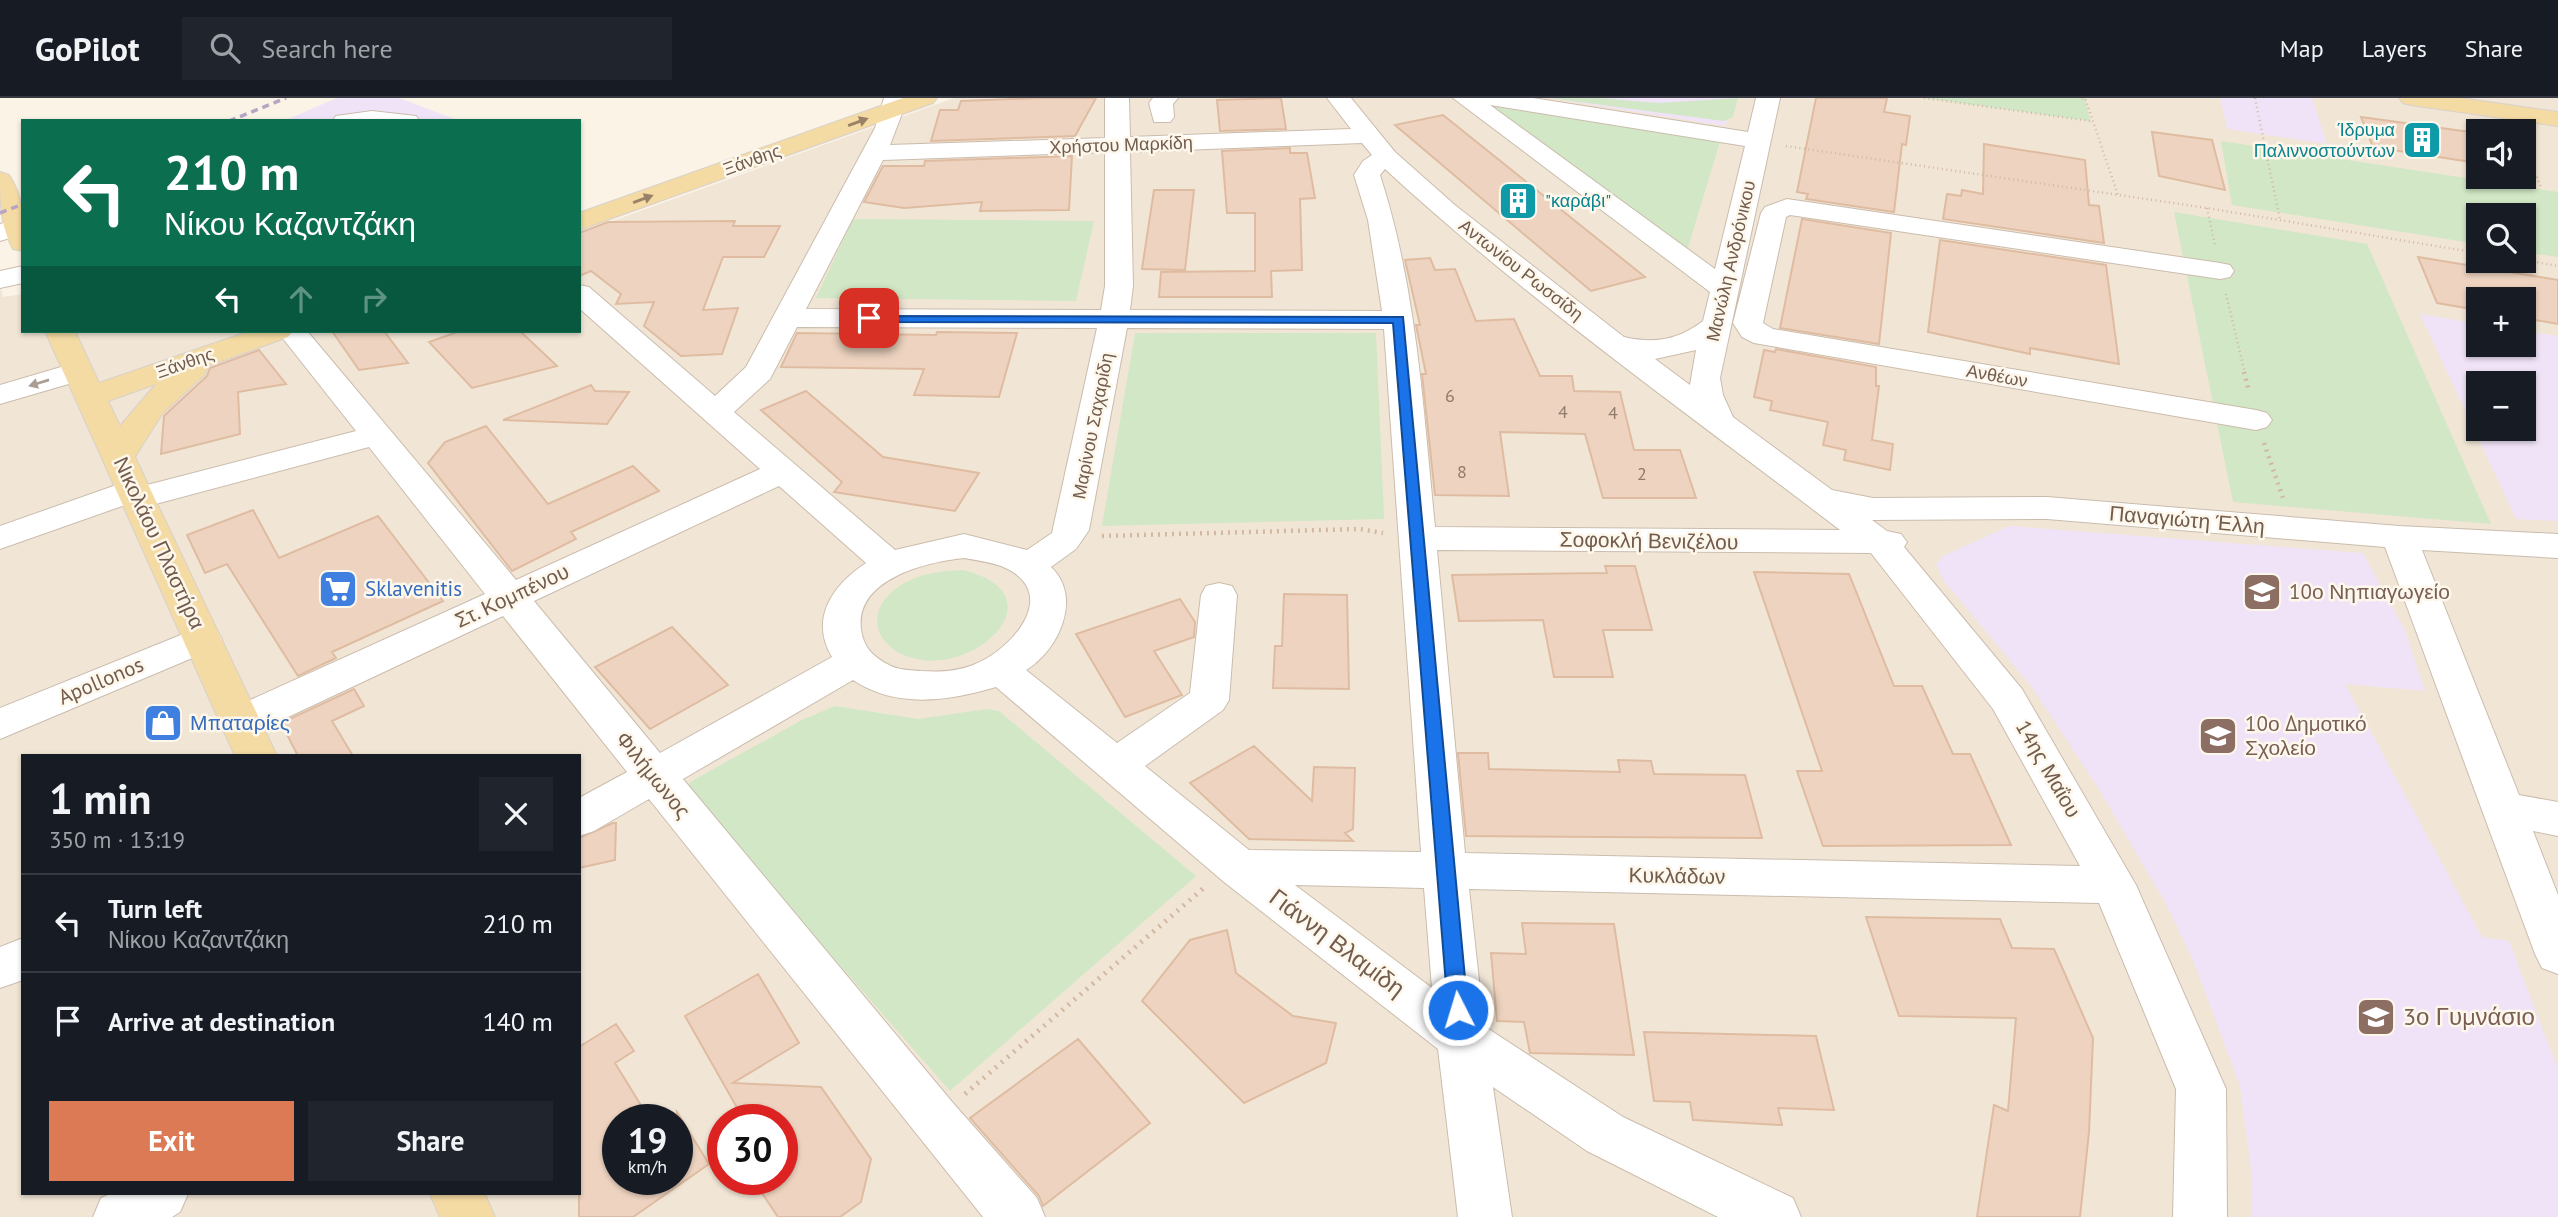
<!DOCTYPE html>
<html lang="en">
<head>
<meta charset="utf-8">
<style>
  :root { --surface:#171b24; --page:#20242c; --text:#f1f3f6; --muted:#9ea1a6; --line:#363941; --accent:#db7a55 }
  body { margin:0; font-family:"PT Sans",sans-serif; background:var(--page); color:var(--text); height:100vh; display:flex; flex-direction:column; font-size:26px; white-space:nowrap }
  * { box-sizing:border-box; margin:0 }
  p { font-size:23px; color:var(--muted) }
  .icon { flex:none; width:38px; height:38px; fill:none; stroke:currentColor; stroke-width:2; stroke-linecap:round; stroke-linejoin:round }
  .map { position:relative; flex:1; overflow:hidden }
  .details { position:absolute; left:21px; top:656px; width:560px; height:441px; display:flex; flex-direction:column; background:var(--surface); border-radius:0px; box-shadow:0 2px 5px #0004 }
  .details>* { flex:none }
  .hud { position:absolute; left:21px; top:21px; width:560px; height:214px; border-radius:0px; box-shadow:0 2px 5px #0004; background:#0b6e4f; color:#fff; overflow:hidden }
  .tools { position:absolute; left:2466px; top:21px; display:grid; gap:14px }
  .tools a { display:grid; place-items:center; width:70px; height:70px; border-radius:0px; background:var(--surface); box-shadow:0 2px 5px #0004; font-size:35px }
  .speed { position:absolute; left:602px; top:1006px; display:flex; gap:14px; font-size:35px; font-weight:700; text-align:center }
  .speed>* { display:grid; place-content:center; width:91px; height:91px; border-radius:50%; background:var(--surface); box-shadow:0 2px 5px #0004; line-height:1 }
  .speed small { font-size:18px; font-weight:400 }
  .speed .limit { border:10px solid #d22; background:#fff; color:#111 }
  .pin { position:absolute; display:grid; place-items:center; width:60px; height:60px; color:#fff; margin:-30px; border-radius:14px; box-shadow:0 4px 10px #0006 }
  .me { position:absolute; width:77px; margin:-38px; rotate:355deg; stroke-linejoin:round; filter:drop-shadow(0 0 5px #0008) }
  .turn { display:flex; align-items:center; gap:24px; height:147px; padding:0 28px; font-size:32px }
  .turn .icon { width:91px; height:91px; stroke-width:2.5 }
  .turn b { display:block; font-size:49px; line-height:60px }
  .lanes { display:flex; align-items:center; height:66px; padding:0 28px; background:#0003; justify-content:center; gap:35px; direction:ltr }
  .lanes .off { opacity:.35 }
  .round { display:grid; place-items:center; flex:none; width:74px; height:74px; border-radius:0px; background:var(--page) }
  .headline { display:flex; align-items:center; justify-content:space-between; height:119px; padding:0 28px }
  h1 { font-size:42px; font-weight:700; line-height:52px }
  .action { display:flex; gap:14px; margin-top:auto; padding:14px 28px }
  .action a { flex:1; height:80px; border-radius:0px; background:var(--accent); color:#fff; font-size:28px; font-weight:700; line-height:80px; text-align:center }
  .action a+a { background:var(--page); color:var(--text) }
  ul { padding:0; list-style:none }
  li { display:flex; align-items:center; gap:21px; height:98px; padding:0 28px; border-top:2px solid var(--line) }
  li div { flex:1 }
  li b { display:block; font-size:26px }
  li em { font-style:normal }
  header { display:flex; align-items:center; gap:42px; box-sizing:border-box; height:98px; padding:0 35px; background:var(--surface); border-bottom:2px solid var(--line) }
  header strong { font-size:33px }
  nav { display:flex; gap:38px; margin-inline-start:auto; font-size:24px }
  .search { width:490px; height:63px; background:var(--page); display:flex; align-items:center; gap:18px; box-sizing:border-box; padding:0 24px; border-radius:0px; color:var(--muted); font-size:26px }
  .map>svg:first-child { display:block }
</style>
</head>
<body>
<header>
<strong>GoPilot</strong>
<div class="search"><svg class="icon" aria-label="search" viewBox="0 0 24 24"><circle cx="10" cy="10" r="6"/><path d="M15 15l6 6"/></svg>Search here</div>
<nav><a>Map</a><a>Layers</a><a>Share</a></nav>
</header>
<div class="map">
<svg width="2558" height="1119" viewBox="0 0 2558 1119">
  <rect width="100%" height="100%" fill="#faf3e6"/>
  <path fill="#f1e6d5" fill-rule="evenodd" d="M954,0H2558V1119H0V188L3,199L23,196V233H579V135ZM2478,33H2524V79H2478ZM2478,117H2524V163H2478ZM2478,201H2524V247H2478ZM2478,285H2524V331H2478ZM23,658H579V1096H23ZM618,1022H677V1082H618ZM723,1022H782V1082H723Z"/>
  <path fill="#f0e3f7" fill-rule="evenodd" d="M337,0H399L460,23H283Z
    M1549,0H1738L1733,19L1727,22L1725,28Z
    M2220,0H2312L2327,46L2227,31Z
    M2420,216L2478,226V247H2524V233L2558,238V423L2516,421ZM2524,285V331H2478V285Z
    M2009,428L2363,455L2405,532L2425,593L2345,586L2482,839L2509,843L2558,971V1119H2252V1079L2240,988L2195,867L2166,806L2097,688L2031,588L1944,483L1936,467L1943,458Z"/>
  <path fill="#d1e7c5" d="M1549,0H1599L1658,5L1738,0L1733,19L1724,23Z
    M1924,0H2085L2090,23Z
    M1484,6L1720,44L1685,159Z
    M2221,43L2558,94V159L2524,154V117H2478V146L2232,107Z
    M2174,114L2367,146L2491,426L2233,404Z
    M853,121L1094,123L1076,203L816,200Z
    M1135,235H1376L1384,421L1102,428Z
    M963,472C1063,497 973,581 909,559C870,545 866,509 901,487C920,475 941,473 963,472Z
    M835,608L918,621L987,611L999,613L1196,778L950,993L689,695L690,684L802,622Z"/>
  <path fill="#eed4c0" stroke="#dfbca1" stroke-width="2" d="M1039,0H1096L1075,38L931,43L940,12H958L961,3Z
    M1281,0L1286,31L1220,33L1217,2Z
    M1816,0H1887L1884,14L1910,18L1906,47L1902,46L1894,114L1806,101L1808,96L1797,94Z
    M1443,17L1645,179L1591,193L1395,27Z
    M2361,19L2470,34L2478,51V65L2373,49Z
    M2152,34L2212,42L2225,92L2159,78Z
    M1984,46L2085,62L2089,107L2099,108L2104,145L1943,121L1947,96L1961,98L1962,92L1983,96Z
    M1290,50V55H1307L1315,100L1300,101L1302,172L1271,173L1272,199H1159L1161,174L1255,173V115H1227L1222,53Z
    M1072,58L1069,112L980,113L982,104L904,110L864,104L883,68H924L925,63Z
    M1154,92H1194L1185,172L1142,171Z
    M1802,121L1891,135L1879,246L1780,230Z
    M735,123L733,128H780L764,159H723L703,212L738,210L722,256L681,258L644,228L654,204L616,206L621,196L591,173L579,178V135L608,124Z
    M1940,142L2106,167L2119,266L2030,250V256L1928,234Z
    M2418,159L2558,182V226L2524,220V201H2478V212L2437,205Z
    M1430,160L1435,172L1455,171L1476,223L1514,221L1540,278H1572L1574,293L1620,294L1634,352H1680L1696,400H1603L1585,336L1500,334L1509,398L1435,397L1422,276H1426L1416,227H1420L1405,162Z
    M332,233H384L408,265L359,272Z
    M460,233H520L557,268L472,290L429,244Z
    M937,234L1017,235L999,299L914,297L924,271L781,269L797,235L936,237Z
    M1776,251L1876,269V288H1879L1872,342L1893,346L1890,372L1844,362L1846,352L1823,347L1828,324L1770,312L1772,303L1754,299L1764,252L1775,254Z
    M259,252L286,286L238,294L240,336L161,356L164,318L207,278L210,270Z
    M591,287L595,293L629,294L607,326L503,322Z
    M806,293L883,359L979,375L955,413L834,394L842,384L761,312Z
    M486,328L548,406L633,368L659,393L571,434L576,441L512,473L428,365L445,344Z
    M253,412L279,460L378,418L443,503L332,554L336,560L298,578L227,466L205,475L187,437Z
    M1605,468H1635L1652,532H1603L1613,579H1554L1543,522L1459,523L1452,477L1607,475Z
    M1754,474L1849,476L1894,588H1922L1953,656H1970L2011,747L1823,748L1797,673H1822Z
    M1284,496L1347,497L1349,591L1273,590L1275,548H1282Z
    M1180,501L1195,524L1194,539L1154,553L1182,597L1125,619L1076,536Z
    M672,529L728,587L650,631L595,569Z
    M354,591L364,608L332,623L353,658H298L281,625Z
    M1254,648L1312,703L1314,669L1355,670L1353,731L1345,735L1353,743L1249,741L1190,685Z
    M1458,655H1488L1489,671L1620,674L1618,662L1651,663L1654,676L1745,677L1762,740L1466,738Z
    M613,725H616L615,762L579,770V740Z
    M1866,819L2000,821L2012,850L2054,851L2093,940L2089,1034L2080,1119H1977L1994,1007L2008,1013L2016,920L1899,918Z
    M1522,825L1614,826L1634,957L1530,955L1524,924L1497,923L1491,855L1526,856Z
    M1227,832L1236,875L1293,918L1336,925L1326,965L1244,1005L1142,903L1190,842Z
    M758,876L799,945L733,985L821,989L871,1061L861,1104L840,1119H778L753,1082H782V1022H744L685,918Z
    M616,926L634,953L615,965L650,1022H618V1082H677V1014L709,1066L633,1119H579V949Z
    M1644,934L1816,938L1834,1012L1778,1010L1782,1027L1693,1022L1690,1004L1654,1003Z
    M1078,941L1150,1025L1043,1108L1039,1098L970,1020Z"/>
  <g fill="none" stroke-linecap="round" stroke-linejoin="round">
    <g stroke="#cbbcad" stroke-width="2">
      <path id="minor" d="M884,0H908L890,47L1105,40V0H1129L1130,39L1351,31L1327,0H1351L1395,54L1456,108L1624,239C1655,246 1678,242 1703,223L1710,194L1453,0H1533L1748,34L1756,0H1780L1720,280L1723,297L1733,319L1832,392L1873,400L2047,399L2399,428L2558,436V460L2422,452L2519,697L2558,704V738L2533,733L2558,797V876L2542,870L2535,856L2385,449L2047,421L1872,422L1887,433L1901,436L1907,444L1904,449L2022,591L2136,787L2226,991L2227,1119H2173L2176,991L2099,805L1469,791L1484,928L1623,1019L1793,1100L1801,1119H1718L1587,1053L1493,989L1512,1119H1458L1438,951L1224,784L996,589C949,603 896,611 853,582L683,681L953,1005L1037,1100L1045,1119H983L649,701L594,733L579,738V700L627,674L503,518L254,635L240,639L226,635L220,624L226,613L485,496L369,349L137,411L125,407L0,451V428L122,385L134,381L147,387L356,333L277,233H307L516,482L760,371L579,210V187L589,189L715,298L746,269L875,30ZM1490,7L1745,48L1715,171ZM1362,45L1372,57L1363,63L1354,77L1368,122L1382,213L1130,212L1133,188L1130,54ZM1105,54V188L1101,212L806,211L883,62ZM1385,71C1527,202 1687,315 1840,432L1435,429C1423,310 1417,191 1380,77ZM797,229L1097,230L1052,435L1027,452L964,436L895,452L734,314L770,281ZM1127,230L1384,231L1421,754L1249,752L1145,668L1223,612L1229,602L1237,497L1232,488L1219,485L1206,488L1201,497L1190,595L1117,645L1026,572C1059,552 1083,499 1051,469L1076,451L1089,432ZM1696,252L1690,287L1655,261ZM779,388L866,465C833,487 809,520 832,559L660,655L534,503ZM1437,452L1871,455L1993,611L2080,768L1465,755ZM964,460C976,462 989,464 1001,468C1063,493 1013,552 973,567C955,574 938,574 920,573C909,572 898,572 889,567C873,559 863,549 861,531C855,481 926,464 964,460ZM1295,787L1424,790L1432,890Z
        M1153,0H1178L1173,6L1174,19L1170,24H1154L1149,5Z
        M372,13L416,18L420,23H332L336,18Z
        M1787,101L2220,165L2230,167L2234,173L2230,179L2220,181L1790,117L1786,119L1763,225L1773,231L2256,312L2267,315L2272,322L2267,329L2256,332L1754,245L1742,239L1733,225L1761,115L1765,109Z
        M17,121L23,122V136L0,143V126Z
        M23,168V185L0,190V173Z
        M78,264L89,266L93,273L89,280L0,306V287Z
        M203,528L216,532L222,541L216,550L0,641V610Z
        M23,840V882L0,890V849Z
        M110,1096H188L180,1114L172,1119H93L101,1100Z"/>
    </g>
    <g stroke="#d8d1cd" stroke-width="2">
      <path id="major" d="M903,0H937L933,5L579,132V115Z
        M2399,0H2460L2558,14V28L2411,7L2403,5Z
        M0,74L9,77C25,100 23,126 23,153L13,151C0,128 0,101 0,74Z
        M45,233H75L99,285L250,233H293L288,239L208,268L205,276L162,316L135,359L277,658H235ZM156,286L120,328L108,303Z
        M430,1096H485L495,1119H440Z"/>
    </g>
    <path stroke="#d2b8a3" stroke-width="2.5" stroke-dasharray="1 3.5" stroke-linecap="butt" d="M1924,0L2090,23
      M2082,0H2085L2118,97
      M2255,0L2280,122
      M1786,48L2207,110L2478,155
      M2524,50L2542,91
      M2207,110L2215,147
      M2524,162L2558,168
      M2226,196L2245,275"/>
    <path stroke="#d2b8a3" stroke-width="4.5" stroke-dasharray="2 5" stroke-linecap="butt" d="M2244,274L2249,293
      M2264,345L2284,403
      M1102,438L1360,431L1383,435"/>
    <path stroke="#d2b8a3" stroke-width="5" stroke-dasharray="2 6" stroke-linecap="butt" d="M965,996L1205,789"/>
    <use href="#minor" fill="#fff" fill-rule="evenodd"/>
    <use href="#major" fill="#f4daa3" fill-rule="evenodd"/>
    <path stroke="#b7a5c3" stroke-width="3.5" stroke-dasharray="7 5" stroke-linecap="butt" d="M229,23L286,0
      M0,115L23,106"/>
  </g>
  <defs><path id="oneway-solid" d="M-6-.8H1V-3.2L6.5 0L1 3.2V.8H-6Z" transform="scale(1.75)"/></defs>
  <g fill="#998267">
    <use href="#oneway-solid" transform="translate(858 24) rotate(-20)"/>
    <use href="#oneway-solid" transform="translate(643 101) rotate(-20)"/>
  </g>
  <use fill="#aa9d94" href="#oneway-solid" transform="translate(39 285) rotate(163)"/>
  <path fill="#1a73e8" stroke="#114b97" stroke-width="2" d="M865,218L1403,219L1468,912L1465,919L1458,921L1451,919L1448,912L1393,225L869,224L863,220Z"/>
  <defs>
    <g id="building-square" transform="scale(2.0125)"><rect x="-9" y="-9" width="18" height="18" rx="4" fill="#0f9aa8" stroke="#fdf7ec"/><path d="M-4-6H4V6H1V3H-1V6H-4ZM-2.5-4.3h1.7v1.8h-1.7ZM.8-4.3h1.7v1.8H.8ZM-2.5-1h1.7V.8h-1.7ZM.8-1h1.7V.8H.8Z" fill="#fff"/></g>
    <g id="supermarket-square" transform="scale(2.0125)"><rect x="-9" y="-9" width="18" height="18" rx="4" fill="#3f7fe0" stroke="#fdf7ec"/><path d="M-6-5.5h2.5l.6 2H6L4.5 2H-2.5L-4.4-4H-6ZM-1.5 3.2a1.3 1.3 0 1 0 .1 0ZM3 3.2a1.3 1.3 0 1 0 .1 0Z" fill="#fff"/></g>
    <g id="school-square" transform="scale(2.0125)"><rect x="-9" y="-9" width="18" height="18" rx="4" fill="#8d6e63" stroke="#fdf7ec"/><path d="M0-5L7-2L0 1L-7-2ZM-4 1L0 2.5L4 1V4Q0 6-4 4Z" fill="#fff"/></g>
    <g id="shop-square" transform="scale(2.0125)"><rect x="-9" y="-9" width="18" height="18" rx="4" fill="#3f7fe0" stroke="#fdf7ec"/><path d="M-5-2.5h2.3a2.7 3.5 0 0 1 5.4 0H5L5.5 6h-11ZM-1.5-2.5h3a1.5 2.3 0 0 0-3 0Z" fill="#fff"/></g>
  </defs>
  <g fill-rule="evenodd">
    <use href="#building-square" x="2422" y="42"/>
    <use href="#building-square" x="1518" y="103"/>
    <use href="#supermarket-square" x="338" y="491"/>
    <use href="#school-square" x="2262" y="494"/>
    <use href="#shop-square" x="163" y="625"/>
    <use href="#school-square" x="2218" y="638"/>
    <use href="#school-square" x="2376" y="919"/>
  </g>
  <g text-anchor="middle" stroke-width="5" stroke-linejoin="round" paint-order="stroke">
    <g font-size="18" fill="#0d838f" stroke="#fdf7ec" text-anchor="end">
      <text x="2395" y="38">Ίδρυμα<tspan x="2395" dy="21">Παλιννοστούντων</tspan></text>
      <text x="1545" y="109" text-anchor="start">"καράβι"</text>
    </g>
    <g font-size="18" fill="#725c4d" stroke="#fdf7ec">
      <text transform="translate(1121 47) rotate(-2)" y="6">Χρήστου Μαρκίδη</text>
      <text transform="translate(752 62) rotate(-20)" y="6">Ξάνθης</text>
      <text transform="translate(1731 163) rotate(-77)" y="6">Μανώλη Ανδρόνικου</text>
      <text transform="translate(1521 172) rotate(38)" y="6">Αντωνίου Ρωσσίδη</text>
      <text transform="translate(185 265) rotate(-19)" y="6">Ξάνθης</text>
      <text transform="translate(1997 278) rotate(10)" y="6">Ανθέων</text>
      <text transform="translate(1093 328) rotate(-79)" y="6">Μαρίνου Σαχαρίδη</text>
    </g>
    <g font-size="18" fill="#917a6a">
      <text x="1450" y="304">6</text>
      <text x="1563" y="320">4</text>
      <text x="1613" y="321">4</text>
      <text x="1462" y="380">8</text>
      <text x="1642" y="382">2</text>
    </g>
    <g font-size="21" fill="#725c4d" stroke="#fdf7ec">
      <text transform="translate(2187 422) rotate(5)" y="7">Παναγιώτη Έλλη</text>
      <text transform="translate(1649 443) rotate(1)" y="7">Σοφοκλή Βενιζέλου</text>
      <text transform="translate(159 445) rotate(65)" y="7">Νικολάου Πλαστήρα</text>
      <text transform="translate(512 498) rotate(-25)" y="7">Στ. Κομπένου</text>
      <text transform="translate(101 583) rotate(-23)" y="7">Apollonos</text>
      <text transform="translate(2048 671) rotate(60)" y="7">14ης Μαΐου</text>
      <text transform="translate(653 677) rotate(51)" y="7">Φιλήμωνος</text>
      <text transform="translate(1677 778) rotate(1)" y="7">Κυκλάδων</text>
    </g>
    <g font-size="21" fill="#366cbe" stroke="#fdf7ec" text-anchor="start">
      <text x="365" y="498">Sklavenitis</text>
      <text x="190" y="632">Μπαταρίες</text>
    </g>
    <g font-size="21" fill="#785e54" stroke="#fdf7ec" text-anchor="start">
      <text x="2289" y="501">10ο Νηπιαγωγείο</text>
      <text x="2245" y="633">10ο Δημοτικό<tspan x="2245" dy="24">Σχολείο</tspan></text>
    </g>
    <g font-size="24" fill="#725c4d" stroke="#fdf7ec">
      <text transform="translate(1337 845) rotate(37)" y="8">Γιάννη Βλαμίδη</text>
    </g>
    <g font-size="24" fill="#785e54" stroke="#fdf7ec" text-anchor="start">
      <text x="2403" y="927">3ο Γυμνάσιο</text>
    </g>
  </g>
</svg>
<div class="tools">
<a><svg class="icon" aria-label="sound" viewBox="0 0 24 24"><path d="M4 9h4l5-4v14l-5-4H4zM17 9q2 3 0 6"/></svg></a>
<a><svg class="icon" aria-label="search" viewBox="0 0 24 24"><circle cx="10" cy="10" r="6"/><path d="M15 15l6 6"/></svg></a>
<a>+</a>
<a>−</a>
</div>
<div class="speed"><div>19<small>km/h</small></div><div class="limit">30</div></div>
<div class="pin" style="left:869px;top:220px;background:#d93025"><svg class="icon" aria-label="arrive" viewBox="0 0 24 24"><path d="M6 21V4h12l-3 4 3 4H6"/></svg></div>
<svg class="me" style="left:1458px;top:912px" viewBox="-20 -20 40 40"><circle r="17" fill="#1a73e8" stroke="#fff" stroke-width="3"/><path d="M0-11L8 9 0 5-8 9z" fill="#fff"/></svg>
<div class="hud">
<div class="turn"><svg class="icon" aria-label="left" viewBox="0 0 24 24"><path d="M17 20v-9H6M10 6l-5 5 5 5"/></svg><div><b>210 m</b>Νίκου Καζαντζάκη</div></div>
<div class="lanes"><svg class="icon" aria-label="left" viewBox="0 0 24 24"><path d="M17 20v-9H6M10 6l-5 5 5 5"/></svg><svg class="icon off" aria-label="ahead" viewBox="0 0 24 24"><path d="M12 20V5M6 11l6-6 6 6"/></svg><svg class="icon off" aria-label="right" viewBox="0 0 24 24"><path d="M7 20v-9h11M14 6l5 5-5 5"/></svg></div>
</div>
<section class="details">
<div class="headline"><div><h1>1 min</h1><p>350 m · 13:19</p></div><a class="round"><svg class="icon" aria-label="close" viewBox="0 0 24 24"><path d="M6 6l12 12M18 6L6 18"/></svg></a></div>
<ul>
<li><svg class="icon" aria-label="left" viewBox="0 0 24 24"><path d="M17 20v-9H6M10 6l-5 5 5 5"/></svg><div><b>Turn left</b><p>Νίκου Καζαντζάκη</p></div><em>210 m</em></li>
<li><svg class="icon" aria-label="arrive" viewBox="0 0 24 24"><path d="M6 21V4h12l-3 4 3 4H6"/></svg><div><b>Arrive at destination</b></div><em>140 m</em></li>
</ul>
<div class="action"><a>Exit</a><a>Share</a></div>
</section>
</div>
</body>
</html>
